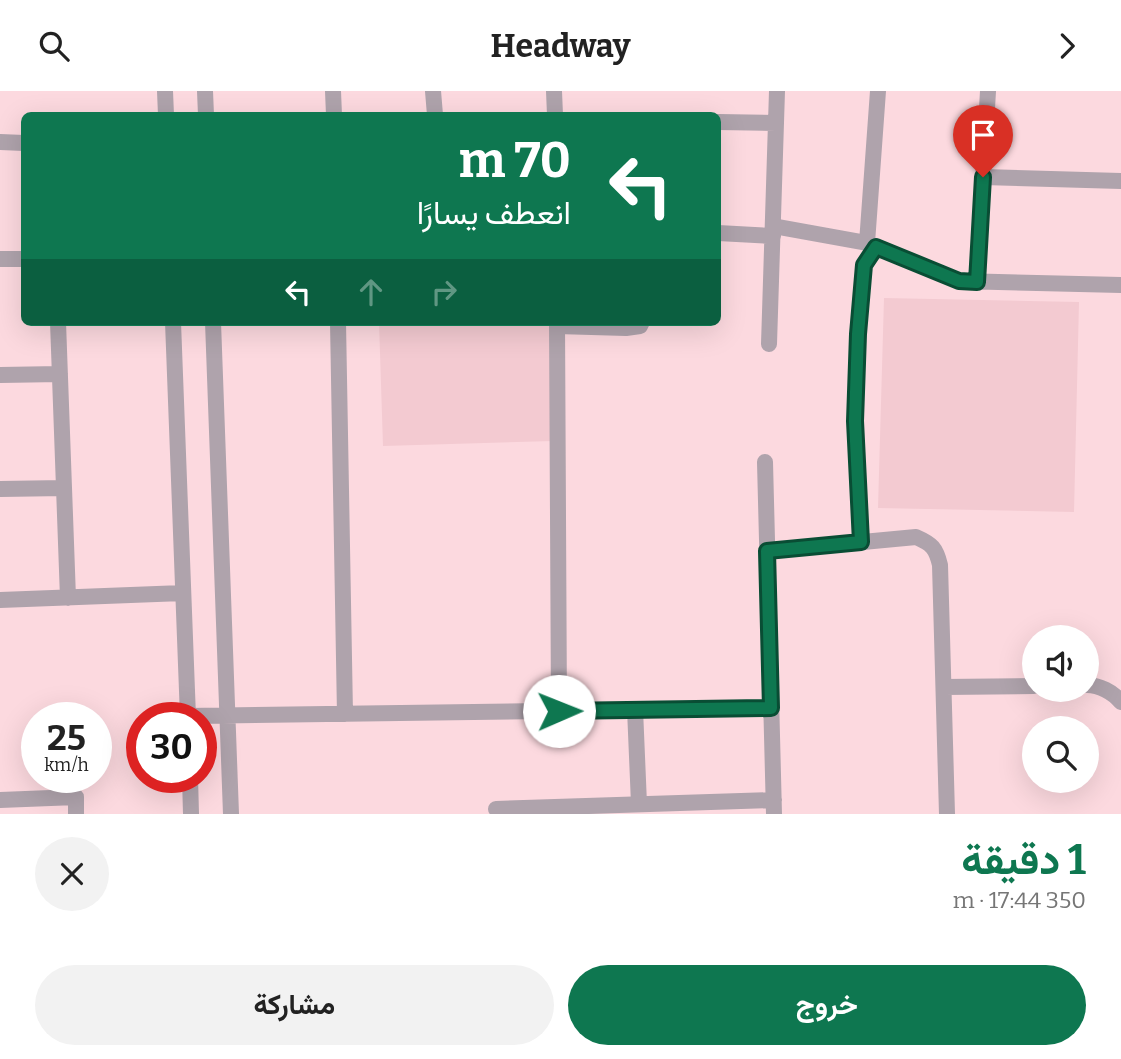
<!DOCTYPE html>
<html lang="ar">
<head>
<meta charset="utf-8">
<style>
  :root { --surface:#fff; --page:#f2f2f2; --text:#222; --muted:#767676; --accent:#0e7750 }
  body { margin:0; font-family:Bitter,Vazirmatn,serif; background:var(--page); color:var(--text); direction:rtl; height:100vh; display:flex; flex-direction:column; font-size:26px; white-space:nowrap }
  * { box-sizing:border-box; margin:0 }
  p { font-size:23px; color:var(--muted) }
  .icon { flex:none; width:38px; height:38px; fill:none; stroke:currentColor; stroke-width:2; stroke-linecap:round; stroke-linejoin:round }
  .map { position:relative; height:723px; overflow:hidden; direction:ltr }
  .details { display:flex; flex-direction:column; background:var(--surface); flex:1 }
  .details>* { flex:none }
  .hud { position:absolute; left:21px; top:21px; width:700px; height:214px; border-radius:10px; box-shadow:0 7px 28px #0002; direction:rtl; background:#0e7750; color:#fff; overflow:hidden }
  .fabs { position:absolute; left:1022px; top:534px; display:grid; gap:14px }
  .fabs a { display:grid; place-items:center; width:77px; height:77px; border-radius:50%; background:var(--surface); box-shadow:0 7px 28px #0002; font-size:35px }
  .speed { position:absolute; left:21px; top:611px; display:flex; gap:14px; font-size:35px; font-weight:700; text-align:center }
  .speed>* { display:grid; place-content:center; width:91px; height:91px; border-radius:50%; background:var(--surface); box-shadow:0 7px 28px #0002; line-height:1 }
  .speed small { font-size:18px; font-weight:400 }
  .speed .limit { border:10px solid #d22; background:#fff; color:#111 }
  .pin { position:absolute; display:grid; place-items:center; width:60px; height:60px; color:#fff; margin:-72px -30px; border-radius:50% 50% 50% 0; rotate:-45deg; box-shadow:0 0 7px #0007 }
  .pin .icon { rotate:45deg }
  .me { position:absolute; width:77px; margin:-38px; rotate:89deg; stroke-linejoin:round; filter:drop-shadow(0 0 5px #0008) }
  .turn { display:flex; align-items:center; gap:24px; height:147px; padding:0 35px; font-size:32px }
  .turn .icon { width:91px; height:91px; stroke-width:2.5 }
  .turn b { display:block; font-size:49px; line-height:60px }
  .lanes { display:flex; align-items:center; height:66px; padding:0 35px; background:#0003; justify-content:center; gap:35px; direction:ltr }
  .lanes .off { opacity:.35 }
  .round { display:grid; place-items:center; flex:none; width:74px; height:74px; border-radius:37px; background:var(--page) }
  .summary { display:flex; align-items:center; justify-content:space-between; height:119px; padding:0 35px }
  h1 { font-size:42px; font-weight:700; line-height:52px; color:var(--accent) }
  .action { display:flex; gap:14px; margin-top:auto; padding:14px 35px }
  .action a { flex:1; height:80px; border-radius:42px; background:var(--accent); color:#fff; font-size:28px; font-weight:700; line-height:80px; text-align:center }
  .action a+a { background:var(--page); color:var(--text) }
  header { display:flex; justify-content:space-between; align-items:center; height:91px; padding:0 35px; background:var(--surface); font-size:32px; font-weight:700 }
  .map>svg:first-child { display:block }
</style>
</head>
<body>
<header><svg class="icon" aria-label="forward" viewBox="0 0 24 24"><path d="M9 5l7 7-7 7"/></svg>Headway<svg class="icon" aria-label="search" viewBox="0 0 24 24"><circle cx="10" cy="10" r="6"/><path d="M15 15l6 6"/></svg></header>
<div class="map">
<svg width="1121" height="723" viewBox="0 0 1121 723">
  <rect width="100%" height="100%" fill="#fcd9df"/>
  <path fill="#f3cad1" d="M884,207L1079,211L1074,421L878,417Z
    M379,231H550L553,350L383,355Z"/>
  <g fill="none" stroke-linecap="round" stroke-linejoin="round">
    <path stroke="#afa3ac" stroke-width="16" d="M165,0L166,24
      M205,0L206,24
      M333,0L334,24
      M433,0L435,24
      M554,0L555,24
      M718,31L776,32
      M0,51L24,52
      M983,86L1121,90
      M773,135L867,152L959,190L1121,194
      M718,142L773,145
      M867,152L878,0
      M0,168H24
      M977,191L988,0
      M58,231L68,507
      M173,231L188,626
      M213,231L231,723
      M338,231L345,623
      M557,231L559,620
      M557,235L626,237L640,235L642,231
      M769,253L777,0
      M0,284L60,283
      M765,371L774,723
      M0,398L64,397
      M861,451L855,330L858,243L864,174L876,156
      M767,460L916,446C932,453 936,457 940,474L947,723
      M0,509L183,502
      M1087,594C1099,594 1113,601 1121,611
      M944,596L1034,595
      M635,618L639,713
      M188,625L771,617
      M190,686L191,723
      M0,709L76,706V723
      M496,718L774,709"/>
  </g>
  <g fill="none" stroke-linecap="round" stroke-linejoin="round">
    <g stroke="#094d34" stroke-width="18">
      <path id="route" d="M559,620L771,617L767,460L861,451L855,330L858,243L864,174L876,156L959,190L977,191L983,86"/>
    </g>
    <use href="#route" stroke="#0e7750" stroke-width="12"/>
  </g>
</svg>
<div class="fabs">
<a><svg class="icon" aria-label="sound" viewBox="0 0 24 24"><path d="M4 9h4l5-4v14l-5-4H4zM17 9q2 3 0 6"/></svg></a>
<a><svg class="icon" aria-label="search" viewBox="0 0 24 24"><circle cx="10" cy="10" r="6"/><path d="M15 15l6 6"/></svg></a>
</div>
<div class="speed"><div>25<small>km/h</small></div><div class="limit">30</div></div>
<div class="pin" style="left:983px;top:86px;background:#d93025"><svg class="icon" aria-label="arrive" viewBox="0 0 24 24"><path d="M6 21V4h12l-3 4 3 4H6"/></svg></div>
<svg class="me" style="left:559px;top:620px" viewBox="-20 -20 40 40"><circle r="19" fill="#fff"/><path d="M0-13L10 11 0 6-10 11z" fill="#0e7750"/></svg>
<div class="hud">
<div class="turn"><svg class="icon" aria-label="left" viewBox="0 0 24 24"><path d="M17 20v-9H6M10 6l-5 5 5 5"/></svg><div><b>70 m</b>انعطف يسارًا</div></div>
<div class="lanes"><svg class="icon" aria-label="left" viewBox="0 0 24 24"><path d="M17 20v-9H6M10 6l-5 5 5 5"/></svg><svg class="icon off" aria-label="ahead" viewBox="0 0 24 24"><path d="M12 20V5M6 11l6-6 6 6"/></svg><svg class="icon off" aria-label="right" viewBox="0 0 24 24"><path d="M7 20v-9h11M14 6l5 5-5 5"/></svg></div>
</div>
</div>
<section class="details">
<div class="summary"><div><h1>1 دقيقة</h1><p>350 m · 17:44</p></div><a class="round"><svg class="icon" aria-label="close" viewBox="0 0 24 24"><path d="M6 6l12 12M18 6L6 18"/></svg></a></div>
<div class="action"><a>خروج</a><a>مشاركة</a></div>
</section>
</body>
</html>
